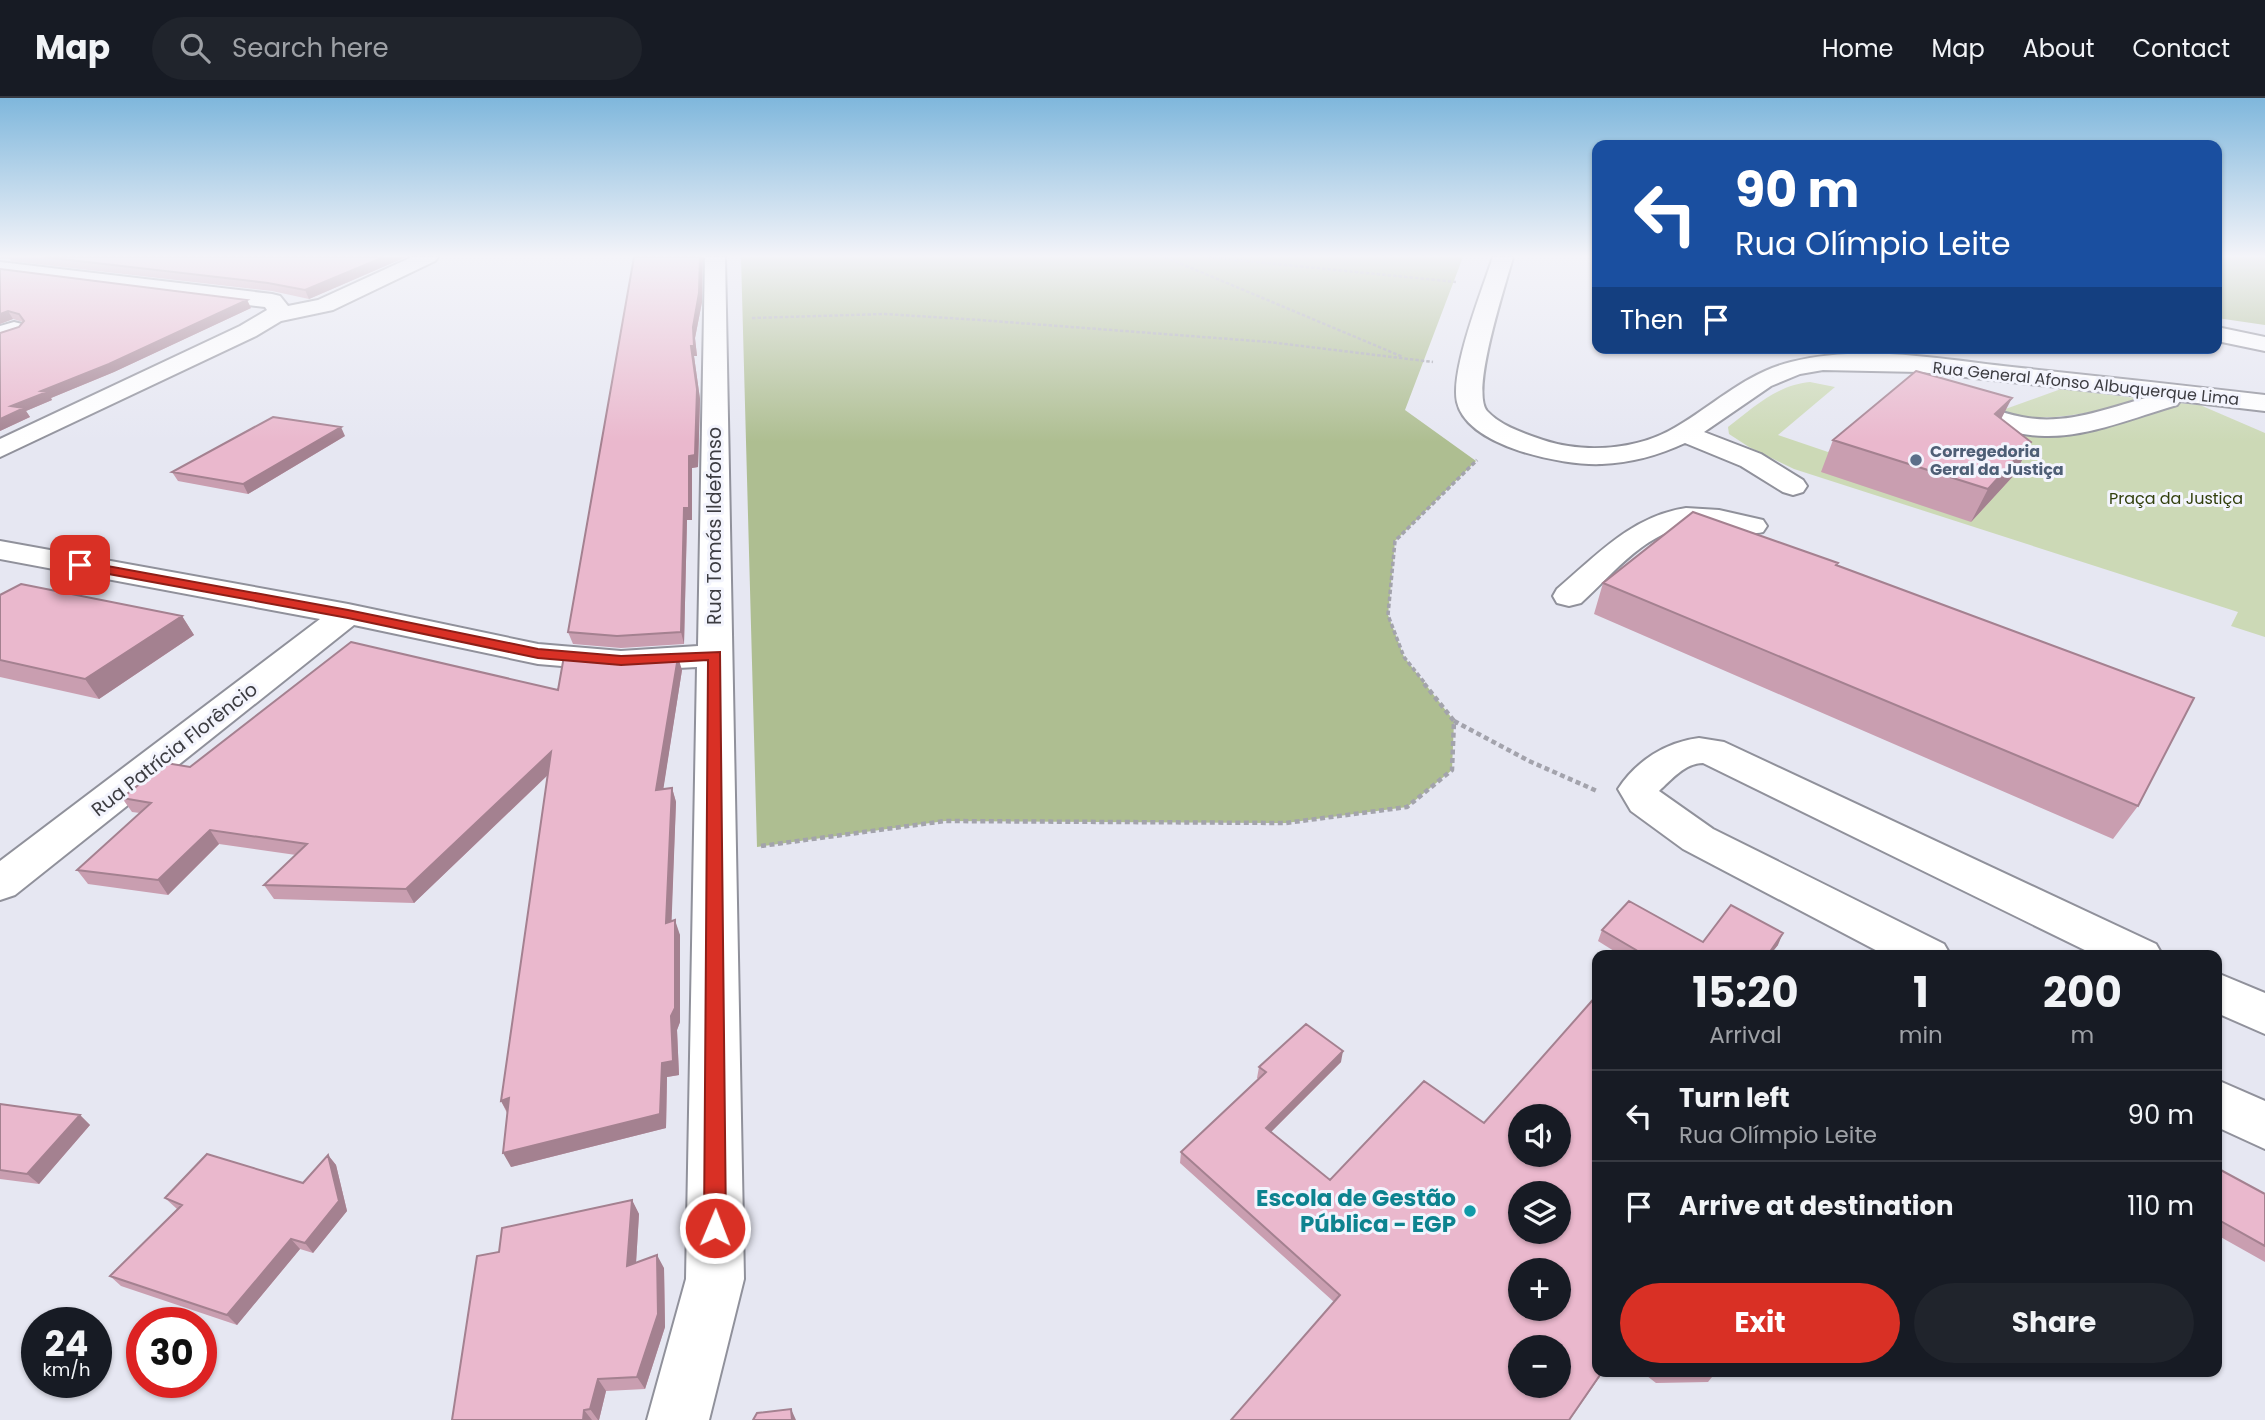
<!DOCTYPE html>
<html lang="en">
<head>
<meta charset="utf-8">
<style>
  :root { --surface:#171b24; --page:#20242c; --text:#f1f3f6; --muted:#9ea1a6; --line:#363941; --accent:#d93025 }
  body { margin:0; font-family:Poppins,sans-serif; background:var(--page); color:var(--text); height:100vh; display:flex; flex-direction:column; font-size:26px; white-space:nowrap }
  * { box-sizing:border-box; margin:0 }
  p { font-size:23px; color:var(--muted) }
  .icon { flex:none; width:38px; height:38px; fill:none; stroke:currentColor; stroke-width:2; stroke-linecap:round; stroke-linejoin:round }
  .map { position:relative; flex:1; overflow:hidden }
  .details { position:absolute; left:1592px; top:852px; width:630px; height:427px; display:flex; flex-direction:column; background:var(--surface); border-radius:14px; box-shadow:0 2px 5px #0004 }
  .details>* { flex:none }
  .top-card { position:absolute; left:1592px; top:42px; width:630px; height:214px; border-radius:14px; box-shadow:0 2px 5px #0004; background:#1a4fa0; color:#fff; overflow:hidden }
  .controls { position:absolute; left:1508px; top:1006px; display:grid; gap:14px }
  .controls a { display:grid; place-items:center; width:63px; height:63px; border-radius:50%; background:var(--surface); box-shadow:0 2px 5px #0004; font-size:35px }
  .speed { position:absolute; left:21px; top:1209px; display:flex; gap:14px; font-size:35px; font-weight:700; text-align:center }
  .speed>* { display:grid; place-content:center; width:91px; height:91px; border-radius:50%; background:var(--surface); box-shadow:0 2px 5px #0004; line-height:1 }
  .speed small { font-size:18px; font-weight:400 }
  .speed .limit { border:10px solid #d22; background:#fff; color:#111 }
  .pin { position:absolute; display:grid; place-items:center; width:60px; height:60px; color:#fff; margin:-30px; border-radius:14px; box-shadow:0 4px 10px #0006 }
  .me { position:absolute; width:77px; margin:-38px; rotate:1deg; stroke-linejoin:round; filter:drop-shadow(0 0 5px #0008) }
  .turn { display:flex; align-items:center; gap:24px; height:147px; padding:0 28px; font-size:32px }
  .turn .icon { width:91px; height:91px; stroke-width:2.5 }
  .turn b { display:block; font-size:49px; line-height:60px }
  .then { display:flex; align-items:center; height:66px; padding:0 28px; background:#0003; gap:14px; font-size:26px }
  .eta { display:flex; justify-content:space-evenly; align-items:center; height:119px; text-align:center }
  .eta b { font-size:42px; font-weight:700; line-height:49px }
  .action { display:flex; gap:14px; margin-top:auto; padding:14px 28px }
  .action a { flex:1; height:80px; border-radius:42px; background:var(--accent); color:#fff; font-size:28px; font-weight:700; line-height:80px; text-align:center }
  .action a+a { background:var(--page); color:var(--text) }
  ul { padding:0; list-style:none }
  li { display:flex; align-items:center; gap:21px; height:91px; padding:0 28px; border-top:2px solid var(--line) }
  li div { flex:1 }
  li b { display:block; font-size:26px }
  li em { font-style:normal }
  header { display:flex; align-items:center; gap:42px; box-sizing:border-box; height:98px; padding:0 35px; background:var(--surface); border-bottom:2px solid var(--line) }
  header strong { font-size:33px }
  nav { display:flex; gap:38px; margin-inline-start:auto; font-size:24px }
  .search { width:490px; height:63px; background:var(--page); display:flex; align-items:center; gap:18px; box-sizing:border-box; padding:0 24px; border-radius:38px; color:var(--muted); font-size:26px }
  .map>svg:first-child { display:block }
</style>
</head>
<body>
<header>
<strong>Map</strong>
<div class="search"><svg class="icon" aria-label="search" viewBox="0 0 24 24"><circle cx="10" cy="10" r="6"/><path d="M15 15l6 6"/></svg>Search here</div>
<nav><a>Home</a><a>Map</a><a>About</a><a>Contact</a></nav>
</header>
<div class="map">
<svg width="2265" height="1322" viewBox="0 0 2265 1322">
  <rect width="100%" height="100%" fill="#e6e7f2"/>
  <path fill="#ccd9b6" d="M1810,284L1835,289L1778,337L1828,354L1895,295L2015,331L2153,314L2179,305L2200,307L2265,335V539L2231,528L2238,514L1794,371L1749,349L1729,336L1728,329C1754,309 1777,287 1810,284Z
    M2061,291L2144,301C2090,314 2053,327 1997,314Z"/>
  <path fill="#aebe91" d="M741,159H1463L1405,312L1476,363L1395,443L1388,517L1404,559L1454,623L1452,672L1407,709L1286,725L945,723L757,749Z
    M2217,159H2265V227L2217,220Z"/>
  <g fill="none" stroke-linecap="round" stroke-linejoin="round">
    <g stroke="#90919b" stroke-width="4">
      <path id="minor" d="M412,159H438L435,163L333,212L281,223L256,238L0,359V341L240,228L267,212L265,209L0,176V164L272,196L280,198L288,208L318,202Z
        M705,159H725L744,1181L709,1322H647L686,1181L697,569L621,573L538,566L354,527L15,797L0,802V763L320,521L0,461V443L348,506L538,546L621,553L698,548Z
        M1493,159H1513C1506,186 1470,293 1487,313C1501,328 1523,335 1543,342C1585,356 1638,352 1676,329C1715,306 1746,275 1791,264C1862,246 1940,261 2012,269C2096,278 2181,287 2265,297V313L2180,303L2177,307C2135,319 2089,339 2045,338C2021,338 1998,330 1976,323C1965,319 1949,317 1942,307L1946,302L1955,299C1978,305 1999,315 2022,319C2066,328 2108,310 2149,299L1920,274L1823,272L1800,276L1771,288L1704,334L1761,356L1803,382L1807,388L1803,394L1793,397L1783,394L1741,368L1685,345C1659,357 1631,365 1602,366C1564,368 1467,349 1457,304C1450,273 1482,192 1493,159Z
        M14,224L22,226L26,231L22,236L0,243V228Z
        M2217,229L2265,239V253L2217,243Z
        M1686,410L1719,412L1763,422L1767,428L1763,434C1742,439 1720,429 1699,428C1651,427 1614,475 1581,505L1569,508L1557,505L1553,498L1557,491C1597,457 1632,418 1686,410Z
        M1699,640L1724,644L2156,846L2163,858H2097L1703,665C1685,665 1671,682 1659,693L1713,731L1944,846L1951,858H1887L1683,751L1631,713L1618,691C1636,663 1666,644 1699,640Z
        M2217,875L2265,895V936L2217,915Z
        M2217,982L2265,1003V1051L2217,1029Z"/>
    </g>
    <path stroke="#a3a3ac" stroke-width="2.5" stroke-dasharray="3.5 2" stroke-linecap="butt" d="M1165,159L1403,259
      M1207,159L1456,184
      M752,220L885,216L980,222L1269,244L1433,264"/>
    <path stroke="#a3a3ac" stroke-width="3.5" stroke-dasharray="4.5 2.5" stroke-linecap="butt" d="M1424,584L1404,559L1388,517L1395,443L1477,362"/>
    <path stroke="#a3a3ac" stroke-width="4.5" stroke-dasharray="5 3.5" stroke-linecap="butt" d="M1454,623L1529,663L1597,693
      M761,748L945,723L1286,725L1407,709L1452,672L1454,623L1422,583"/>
    <use href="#minor" fill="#fff" fill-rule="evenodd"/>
  </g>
  <path fill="#c99eb0" d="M0,159H406L309,201L272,193L11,163L10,161L0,160Z
    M702,159V204L695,240L697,258H694L700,301L698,369L692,370V422H687L684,546L621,550L573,546L568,534Z
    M0,171L247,202L251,210L114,274L51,300L52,302L26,313L30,319L0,333L19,229L23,224L13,221L0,226Z
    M2001,321L2031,344L2015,376L1971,424L1821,374L1833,342Z
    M345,338L248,396L178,383L172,374Z
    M1837,467L2138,708L2113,741L1594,516L1603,485Z
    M0,497L182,518L194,537L99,601L0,579Z
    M682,572L663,691L672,690L676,704L671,823L680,837V924L677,932L679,977L667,979L666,1030L511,1069L507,1015L501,1003L548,677L414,805L274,801L264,787L296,757L219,746L168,797L88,786L77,772L140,715L132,714L122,700L190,669L558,592Z
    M1602,832L1703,844L1778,847L1769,858H1622L1598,843Z
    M1341,964L1271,1034L1330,1082L1598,1274H1603L1570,1322H1231L1334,1204L1180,1065L1181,1054L1258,981L1257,980L1259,969Z
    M0,1006L80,1017L90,1027L39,1086L0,1081Z
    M328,1057L336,1067L347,1113L313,1155L300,1151L237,1227L121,1188L110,1178L177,1111L165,1100L303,1085Z
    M2217,1070L2265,1096V1164L2217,1137Z
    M632,1102L639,1116L636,1165L664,1170L665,1229L645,1291L606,1293L599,1322H452Z
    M1642,1274H1716L1708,1284L1656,1285Z"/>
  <path fill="#a48190" d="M384,159H406L309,201L305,192Z
    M700,159H703L702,204L695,240L697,258H694L700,301L698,369L692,370V422H687L684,546L681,534L684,410L689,358L691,248Z
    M247,202L251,210L114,274L51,300L52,302L26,313L30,319L0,333V321L11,308L41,293Z
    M8,213L13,221L0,226V216Z
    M2012,300L1996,331L1995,316Z
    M341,329L345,338L248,396L243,386Z
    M2031,344L2015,376L1971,424L1988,391Z
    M182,518L194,537L99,601L85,581Z
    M678,559L682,572L661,706L656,692Z
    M551,654L557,668L414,805L406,791Z
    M672,690L676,704L671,839L666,825Z
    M210,732L219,746L168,797L158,782Z
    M675,822L680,837V924L677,932L679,977L667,979L666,1030L511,1069L503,1055L662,965Z
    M1783,835L1778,847L1769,858H1767Z
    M1343,953L1341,964L1264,1041L1266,1030Z
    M509,1000V1017L501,1003Z
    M80,1017L90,1027L39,1086L27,1076Z
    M328,1057L336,1067L347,1113L313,1155L305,1145Z
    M632,1102L639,1116L635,1181L627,1168Z
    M291,1141L300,1151L237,1227L227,1217Z
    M657,1157L664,1170L665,1229L645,1291L637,1279Z
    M1602,1274H1603L1569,1322Z
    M598,1281L606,1293L599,1322H598L590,1311Z
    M791,1311L796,1322H792Z
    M584,1312L592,1322H583Z"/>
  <path fill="#eab8cd" stroke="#a48190" stroke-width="2" fill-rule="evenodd" d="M44,159H384L305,192L268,185Z
    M634,159H700L699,195L693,229L694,248H691L697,291L695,357L689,358V410H684L681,534L617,538L568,534Z
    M0,171L247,202L109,266L41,293L47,294L11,308L24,310L0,321V235L19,229L24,223L19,216L8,213L0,216Z
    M1916,273L2012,300L1995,316L2031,344L1988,391L1833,342Z
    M273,319L341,329L243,386L172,374Z
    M1693,414L1838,465L1836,467L2194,600L2138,708L1603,485Z
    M21,486L182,518L85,581L0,562V497Z
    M351,544L558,592L564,558L617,562L678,559L656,692L672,690L666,825L675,822V910L671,918L673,963L662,965L660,1016L503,1055L509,1000L501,1003L551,654L406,791L264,787L307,746L210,732L158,782L77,772L151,705L122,700L166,665L190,669Z
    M1629,803L1703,844L1731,807L1783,835L1767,858H1631L1636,852L1602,832Z
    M1598,896V1274H1602L1569,1322H1231L1340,1197L1181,1054L1266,974L1259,969L1306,926L1343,953L1266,1030L1330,1082L1424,983L1484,1025ZM1521,1018H1559V1057H1521ZM1521,1096H1559V1134H1521ZM1521,1172H1559V1211H1521ZM1521,1250H1559V1288H1521Z
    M0,1006L80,1017L27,1076L0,1072Z
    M207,1056L303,1085L328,1057L339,1103L305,1145L291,1141L227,1217L110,1178L182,1107L165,1100Z
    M2217,1070L2265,1096V1148L2217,1121Z
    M632,1102L627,1168L657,1157L658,1216L637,1279L598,1281L590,1311L584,1312L583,1322H452L477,1158L499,1154L502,1130Z
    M1661,1274H1716L1662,1275Z
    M791,1311L792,1322H753L757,1315Z"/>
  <linearGradient id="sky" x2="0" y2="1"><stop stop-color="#7fb7dc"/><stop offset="0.46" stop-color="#f4f4f9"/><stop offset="1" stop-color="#f4f4f9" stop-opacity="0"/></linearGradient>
  <rect width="2265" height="344" fill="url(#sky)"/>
  <path fill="#d93025" stroke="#8d1f18" stroke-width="2" d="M80,463L348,512L538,551L621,558L720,554L726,1130L723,1138L715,1141L707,1138L704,1130L708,562L621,567L538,560L348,520L76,470L74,467Z"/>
  <circle fill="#5c6f8a" stroke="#f3f4fd" stroke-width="2.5" cx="1916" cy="362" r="7"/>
  <circle fill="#0f9aa8" stroke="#f3f4fd" stroke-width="2.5" cx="1470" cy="1113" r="7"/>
  <g text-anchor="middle" stroke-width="6" stroke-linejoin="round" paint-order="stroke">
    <g font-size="16" fill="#3c3c41" stroke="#f3f4fd">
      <text transform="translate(2086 285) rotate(6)" y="6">Rua General Afonso Albuquerque Lima</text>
    </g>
    <g font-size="16" font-weight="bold" fill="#4e5e75" stroke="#f3f4fd" text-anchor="start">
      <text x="1930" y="359">Corregedoria<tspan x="1930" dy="18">Geral da Justiça</tspan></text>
    </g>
    <g font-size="16" fill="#32400d" stroke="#f3f4fd">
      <text x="2176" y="406">Praça da Justiça</text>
    </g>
    <g font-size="19" fill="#3c3c41" stroke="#f3f4fd">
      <text transform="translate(714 428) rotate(-90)" y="7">Rua Tomás Ildefonso</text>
      <text transform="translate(174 651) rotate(-38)" y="7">Rua Patrícia Florêncio</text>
    </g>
    <g font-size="23" font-weight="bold" fill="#0d838f" stroke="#f3f4fd" text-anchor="end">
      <text x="1456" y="1108">Escola de Gestão<tspan x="1456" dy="26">Pública - EGP</tspan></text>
    </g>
  </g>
</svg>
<div class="controls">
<a><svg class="icon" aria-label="sound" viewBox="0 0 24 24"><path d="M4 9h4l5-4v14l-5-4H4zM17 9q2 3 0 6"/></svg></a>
<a><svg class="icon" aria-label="layers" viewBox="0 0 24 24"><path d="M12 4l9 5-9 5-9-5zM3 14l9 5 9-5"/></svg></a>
<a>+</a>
<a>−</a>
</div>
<div class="speed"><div>24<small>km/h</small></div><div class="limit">30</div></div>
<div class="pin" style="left:80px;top:467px;background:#d93025"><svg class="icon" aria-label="arrive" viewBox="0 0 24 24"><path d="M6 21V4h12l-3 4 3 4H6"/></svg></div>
<svg class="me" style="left:715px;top:1130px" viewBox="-20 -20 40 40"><circle r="17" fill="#d93025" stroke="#fff" stroke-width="3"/><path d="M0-11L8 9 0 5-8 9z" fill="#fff"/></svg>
<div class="top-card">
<div class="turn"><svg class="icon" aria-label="left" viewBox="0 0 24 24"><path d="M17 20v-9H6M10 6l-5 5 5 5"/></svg><div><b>90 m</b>Rua Olímpio Leite</div></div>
<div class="then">Then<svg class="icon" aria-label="arrive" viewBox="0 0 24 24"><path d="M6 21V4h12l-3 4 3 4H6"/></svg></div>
</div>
<section class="details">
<div class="eta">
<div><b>15:20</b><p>Arrival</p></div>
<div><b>1</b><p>min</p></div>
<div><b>200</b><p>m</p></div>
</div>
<ul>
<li><svg class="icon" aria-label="left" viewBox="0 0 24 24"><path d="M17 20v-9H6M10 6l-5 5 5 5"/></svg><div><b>Turn left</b><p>Rua Olímpio Leite</p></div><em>90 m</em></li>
<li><svg class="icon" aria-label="arrive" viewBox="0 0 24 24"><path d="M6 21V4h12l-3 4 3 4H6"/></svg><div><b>Arrive at destination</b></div><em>110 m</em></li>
</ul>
<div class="action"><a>Exit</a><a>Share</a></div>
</section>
</div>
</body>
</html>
